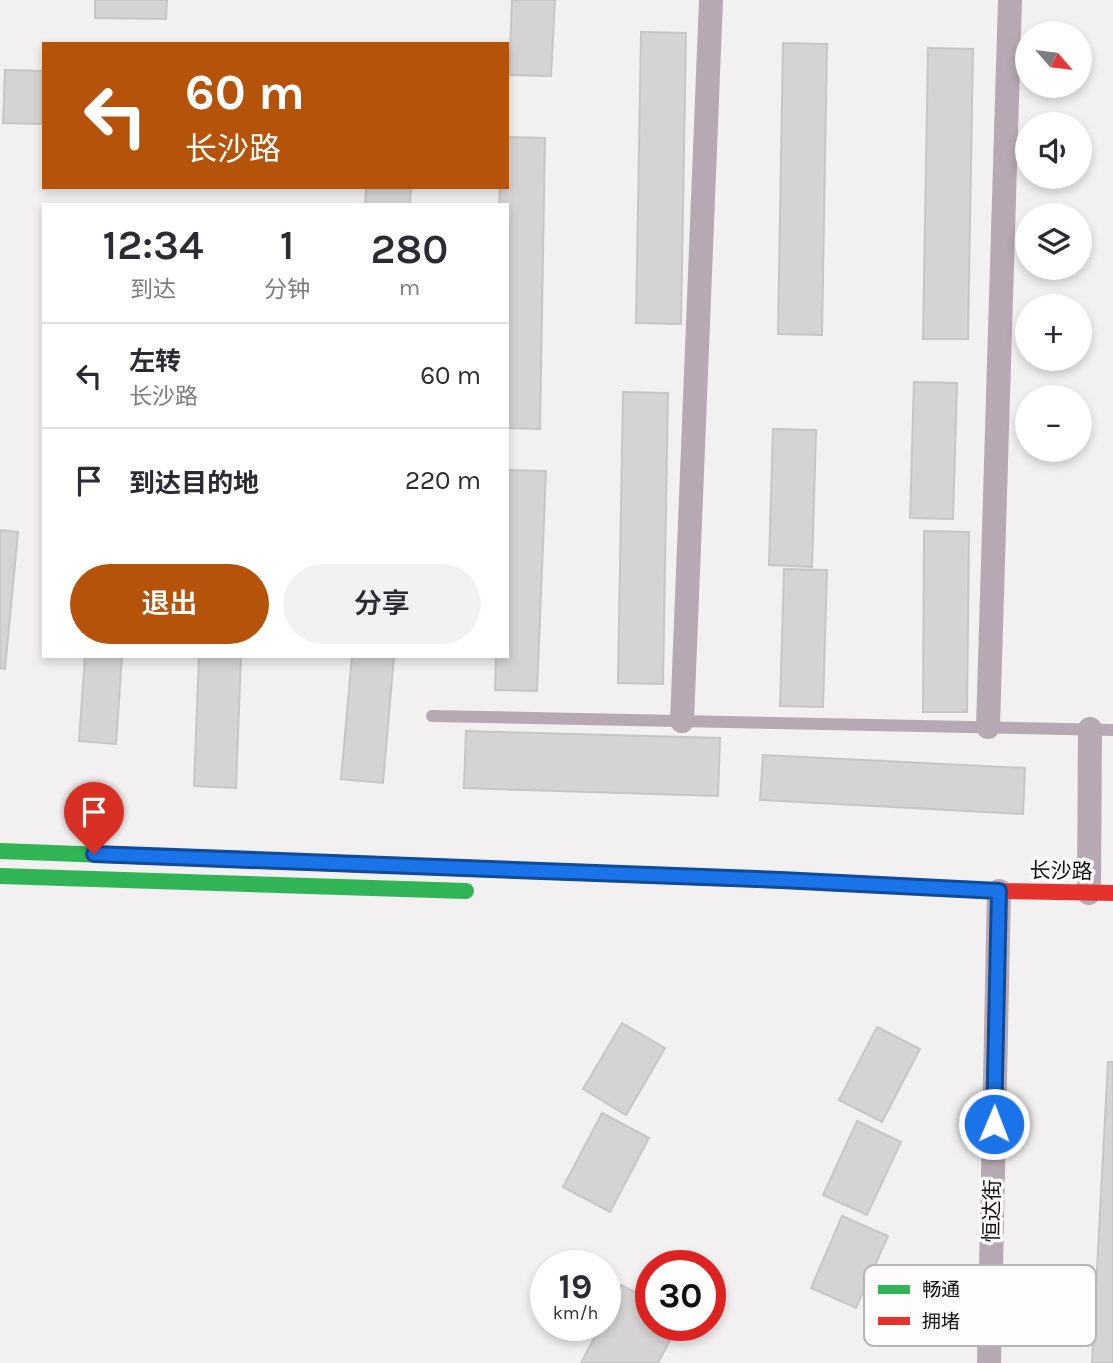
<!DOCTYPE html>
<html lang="zh">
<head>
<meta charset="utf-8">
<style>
  :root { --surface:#fff; --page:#f2f2f3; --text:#2b2b33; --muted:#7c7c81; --line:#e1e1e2; --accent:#b45309 }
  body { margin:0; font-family:Karla,"Noto Sans SC",sans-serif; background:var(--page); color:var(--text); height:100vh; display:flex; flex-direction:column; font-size:26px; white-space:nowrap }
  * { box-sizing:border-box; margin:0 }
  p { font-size:23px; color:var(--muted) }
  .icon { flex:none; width:38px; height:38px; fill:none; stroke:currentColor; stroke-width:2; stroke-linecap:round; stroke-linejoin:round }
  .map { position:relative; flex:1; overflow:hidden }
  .panel { position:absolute; left:42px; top:203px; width:467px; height:455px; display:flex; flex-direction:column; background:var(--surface); border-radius:0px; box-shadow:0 4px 10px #0003 }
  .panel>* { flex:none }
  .top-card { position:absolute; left:42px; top:42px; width:467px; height:147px; border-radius:0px; box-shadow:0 4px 10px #0003; background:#b45309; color:#fff; overflow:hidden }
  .needle { width:46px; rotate:118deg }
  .controls { position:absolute; left:1015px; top:21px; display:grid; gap:14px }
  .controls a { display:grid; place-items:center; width:77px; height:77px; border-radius:50%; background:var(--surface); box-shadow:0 4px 10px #0003; font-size:35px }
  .speed { position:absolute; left:530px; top:1250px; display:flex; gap:14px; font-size:35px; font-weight:700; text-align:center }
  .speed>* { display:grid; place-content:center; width:91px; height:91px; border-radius:50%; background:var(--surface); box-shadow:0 4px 10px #0003; line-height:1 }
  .speed small { font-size:18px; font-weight:400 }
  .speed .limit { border:10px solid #d22; background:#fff; color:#111 }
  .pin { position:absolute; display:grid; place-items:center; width:60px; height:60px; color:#fff; margin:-72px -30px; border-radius:50% 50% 50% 0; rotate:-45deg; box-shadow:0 0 7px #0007 }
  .pin .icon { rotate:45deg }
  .me { position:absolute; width:77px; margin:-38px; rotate:1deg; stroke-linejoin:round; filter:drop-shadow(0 0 5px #0008) }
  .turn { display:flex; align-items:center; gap:24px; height:147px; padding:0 28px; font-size:32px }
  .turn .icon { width:91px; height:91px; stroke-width:2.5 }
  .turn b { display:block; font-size:49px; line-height:60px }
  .eta { display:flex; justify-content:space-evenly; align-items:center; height:119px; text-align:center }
  .eta b { font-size:42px; font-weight:600; line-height:49px }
  .button { display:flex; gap:14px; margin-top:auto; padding:14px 28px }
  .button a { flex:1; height:80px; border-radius:42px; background:var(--accent); color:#fff; font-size:28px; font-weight:600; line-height:80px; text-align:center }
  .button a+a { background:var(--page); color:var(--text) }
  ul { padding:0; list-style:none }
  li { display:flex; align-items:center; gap:21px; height:105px; padding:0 28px; border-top:2px solid var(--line) }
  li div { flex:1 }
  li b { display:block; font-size:26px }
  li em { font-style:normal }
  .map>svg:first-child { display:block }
</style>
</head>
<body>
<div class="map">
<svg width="1113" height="1363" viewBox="0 0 1113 1363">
  <rect width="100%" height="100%" fill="#f2f0f1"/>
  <path fill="#d5d3d4" stroke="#c7c5c6" stroke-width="2" d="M95,0H167L166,19L95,18Z
    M512,0H555L551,76L509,75Z
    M641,32L686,33L681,324L636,323Z
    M783,43L827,44L822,335L778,334Z
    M928,48L973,49L968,339H923Z
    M5,70L44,71V124L3,123Z
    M508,137L545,138L540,429L508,428V205H499L500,187H508Z
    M366,187H411L410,205H365Z
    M914,382L957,383L953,519L910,518Z
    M623,392L668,393L663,684L618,683Z
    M773,429L816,430L812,567L769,565Z
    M508,470L546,471L537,691L495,690L496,656H508Z
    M0,530L18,532L5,669L0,668Z
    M924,531L969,532L967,712H923Z
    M784,569L827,570L823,707L780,706Z
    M85,656H122L116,744L79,741Z
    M199,656H241L236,788L194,786Z
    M352,656H394L383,783L341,779Z
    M466,731L720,738L718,796L464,788Z
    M763,755L1025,768L1023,814L760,800Z
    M622,1023L665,1048L626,1115L583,1089Z
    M877,1027L920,1049L882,1122L839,1100Z
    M1108,1062H1113V1363H1092Z
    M602,1113L649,1138L610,1212L563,1187Z
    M857,1121L901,1142L867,1215L823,1195Z
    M842,1216L888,1236L856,1308L811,1288Z
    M621,1285L651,1300V1325H678L658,1363H581L601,1325H606V1316Z"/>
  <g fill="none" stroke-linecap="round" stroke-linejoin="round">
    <path stroke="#b7a9b4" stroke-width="12" d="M432,716L1113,730"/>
    <path stroke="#b7a9b4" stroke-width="24" d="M682,721L711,0
      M988,727L1010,0
      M1089,893L1090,729
      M989,1363L999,891"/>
    <path stroke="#30b455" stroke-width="16" d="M0,851L850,883
      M0,876L466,891"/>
    <path stroke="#e5322d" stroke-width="16" d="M850,883L999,891L1113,893"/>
  </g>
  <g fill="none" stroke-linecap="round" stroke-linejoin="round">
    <g stroke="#114b97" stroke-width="18">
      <path id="route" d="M94,854L781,880L999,891L994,1124"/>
    </g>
    <use href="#route" stroke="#1a73e8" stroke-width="12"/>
  </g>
  <g text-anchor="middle" stroke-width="7" stroke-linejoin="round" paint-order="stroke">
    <g font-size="21" fill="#110f10" stroke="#fffcfe">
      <text transform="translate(1061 871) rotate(1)" y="7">长沙路</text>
      <text transform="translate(992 1211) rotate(-89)" y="7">恒达街</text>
    </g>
  </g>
  <rect x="864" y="1265" width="232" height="81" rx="10" fill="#fffcfe" stroke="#b8b5b7" stroke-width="2"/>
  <rect x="878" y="1285" width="32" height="9" fill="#30b455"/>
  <rect x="878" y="1317" width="32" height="8" fill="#e5322d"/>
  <g font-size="19" fill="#110f10">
    <text x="922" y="1296">畅通</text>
    <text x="922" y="1328">拥堵</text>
  </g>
</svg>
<div class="controls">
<a><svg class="needle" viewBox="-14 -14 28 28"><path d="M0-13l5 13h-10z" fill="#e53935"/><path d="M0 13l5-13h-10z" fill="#7c7c81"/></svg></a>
<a><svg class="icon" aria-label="sound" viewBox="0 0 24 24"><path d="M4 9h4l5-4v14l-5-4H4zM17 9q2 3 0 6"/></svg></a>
<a><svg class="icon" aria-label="layers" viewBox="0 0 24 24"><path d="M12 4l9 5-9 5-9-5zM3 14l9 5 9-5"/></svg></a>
<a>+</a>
<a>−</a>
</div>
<div class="speed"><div>19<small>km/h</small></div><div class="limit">30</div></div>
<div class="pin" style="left:94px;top:854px;background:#d93025"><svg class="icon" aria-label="arrive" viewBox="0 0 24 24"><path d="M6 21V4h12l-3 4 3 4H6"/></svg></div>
<svg class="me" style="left:994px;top:1124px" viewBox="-20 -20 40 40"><circle r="17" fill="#1a73e8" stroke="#fff" stroke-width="3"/><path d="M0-11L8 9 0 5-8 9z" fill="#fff"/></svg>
<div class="top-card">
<div class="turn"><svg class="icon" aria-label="left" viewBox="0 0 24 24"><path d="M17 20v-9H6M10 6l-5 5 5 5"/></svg><div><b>60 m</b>长沙路</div></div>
</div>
<section class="panel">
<div class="eta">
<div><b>12:34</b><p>到达</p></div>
<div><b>1</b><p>分钟</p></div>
<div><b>280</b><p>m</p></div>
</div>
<ul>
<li><svg class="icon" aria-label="left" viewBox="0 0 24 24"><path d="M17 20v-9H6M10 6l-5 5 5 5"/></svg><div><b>左转</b><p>长沙路</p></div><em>60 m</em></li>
<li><svg class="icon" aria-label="arrive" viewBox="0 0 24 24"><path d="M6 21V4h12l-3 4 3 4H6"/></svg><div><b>到达目的地</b></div><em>220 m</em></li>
</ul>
<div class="button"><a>退出</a><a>分享</a></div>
</section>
</div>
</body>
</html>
